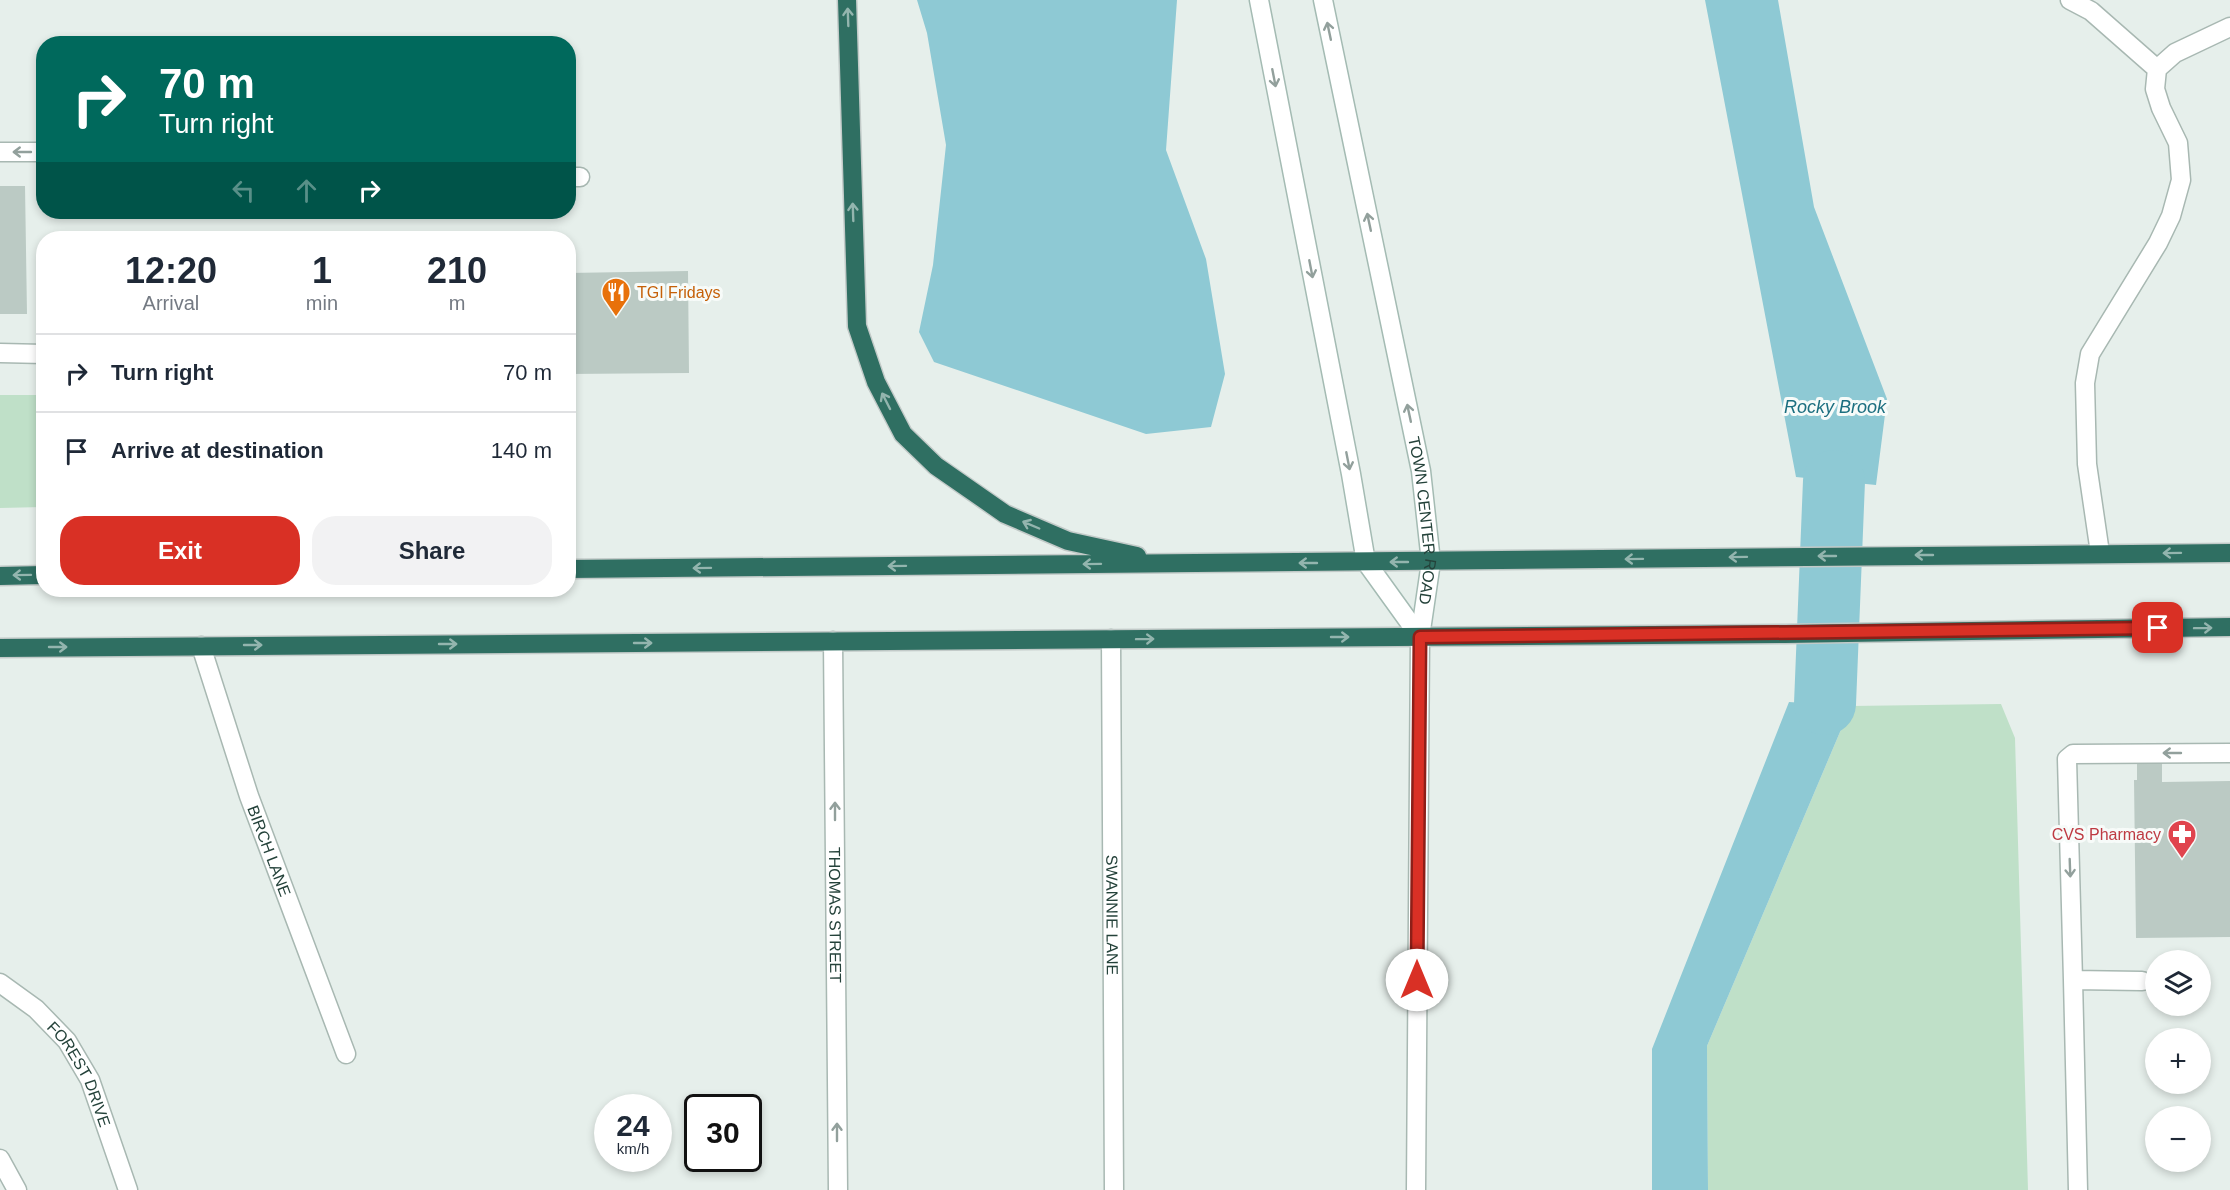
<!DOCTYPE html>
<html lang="en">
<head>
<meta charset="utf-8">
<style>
  :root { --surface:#fff; --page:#f2f2f3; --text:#1f2937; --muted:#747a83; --line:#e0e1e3; --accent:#d93025 }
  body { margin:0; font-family:Helvetica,sans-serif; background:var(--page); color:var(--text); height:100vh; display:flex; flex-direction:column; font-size:22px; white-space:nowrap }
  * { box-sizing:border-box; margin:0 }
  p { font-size:20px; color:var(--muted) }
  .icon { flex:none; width:33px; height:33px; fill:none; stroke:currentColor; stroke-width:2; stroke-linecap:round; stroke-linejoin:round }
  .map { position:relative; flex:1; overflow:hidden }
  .details { position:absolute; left:36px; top:231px; width:540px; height:366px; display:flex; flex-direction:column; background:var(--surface); border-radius:24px; box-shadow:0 3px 9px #0003 }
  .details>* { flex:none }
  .banner { position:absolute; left:36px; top:36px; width:540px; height:183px; border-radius:24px; box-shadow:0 3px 9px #0003; background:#00695c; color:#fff; overflow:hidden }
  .buttons { position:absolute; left:2145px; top:950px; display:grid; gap:12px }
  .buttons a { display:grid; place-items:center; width:66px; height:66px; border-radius:50%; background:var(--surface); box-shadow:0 3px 9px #0003; font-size:30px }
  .speed { position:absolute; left:594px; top:1094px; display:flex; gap:12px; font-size:30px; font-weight:700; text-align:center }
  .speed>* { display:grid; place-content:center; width:78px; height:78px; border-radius:50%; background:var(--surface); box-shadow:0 3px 9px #0003; line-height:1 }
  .speed small { font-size:15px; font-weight:400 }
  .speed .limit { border:3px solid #111; border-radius:9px; background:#fff; color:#111 }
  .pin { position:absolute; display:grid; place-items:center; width:51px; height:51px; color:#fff; margin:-26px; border-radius:12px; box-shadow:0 3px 9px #0006 }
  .me { position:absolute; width:66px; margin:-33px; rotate:0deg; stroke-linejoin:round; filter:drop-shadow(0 0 4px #0008) }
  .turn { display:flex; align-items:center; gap:21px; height:126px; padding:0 24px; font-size:27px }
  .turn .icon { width:78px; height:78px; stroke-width:2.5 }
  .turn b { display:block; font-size:42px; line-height:51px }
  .lanes { display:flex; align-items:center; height:57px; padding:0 24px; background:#0003; justify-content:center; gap:30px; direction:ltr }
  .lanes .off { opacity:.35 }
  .eta { display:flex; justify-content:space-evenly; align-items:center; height:102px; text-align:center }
  .eta b { font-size:36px; font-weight:600; line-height:42px }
  .button { display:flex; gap:12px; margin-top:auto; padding:12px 24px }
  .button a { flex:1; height:69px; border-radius:24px; background:var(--accent); color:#fff; font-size:24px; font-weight:600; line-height:69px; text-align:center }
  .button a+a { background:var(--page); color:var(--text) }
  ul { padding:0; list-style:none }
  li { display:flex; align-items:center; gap:18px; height:78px; padding:0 24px; border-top:2px solid var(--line) }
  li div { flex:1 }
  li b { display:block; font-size:22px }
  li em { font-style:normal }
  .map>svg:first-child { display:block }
</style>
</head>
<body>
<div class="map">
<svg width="2230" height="1190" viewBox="0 0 2230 1190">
  <rect width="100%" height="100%" fill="#e6efeb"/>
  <path fill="#bfe0c8" d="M0,395H43V507L0,508Z
    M2001,704L2015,738L2028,1190H1708L1707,1046L1851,706Z"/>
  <path fill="#8ec9d4" d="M917,0H1177L1166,150L1206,259L1225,374L1211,427L1146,434L934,362L919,332L933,265L946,145L927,33Z
    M1705,0H1778L1814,207L1887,399L1876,485L1796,477Z
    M1789,702L1851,706L1707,1046L1708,1190H1652V1049Z"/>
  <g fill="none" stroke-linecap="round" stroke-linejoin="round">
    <path stroke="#8ec9d4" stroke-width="62" d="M1825,704L1834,481"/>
  </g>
  <path fill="#bbcac4" d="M0,186H25L27,314H0Z
    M688,271L689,373L568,374V273Z
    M2137,756H2162V782L2230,781V937L2136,938L2134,780H2137Z"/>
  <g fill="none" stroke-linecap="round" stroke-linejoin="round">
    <g stroke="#a8b8b2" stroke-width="21">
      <path id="lane" d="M2070,0L2091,11L2157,69
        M0,152H44
        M568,177H580
        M0,353L44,354
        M2100,553L2087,464L2085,383L2090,354L2158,243L2171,216L2181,180L2178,143L2161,108L2155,89L2157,69L2175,53L2230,27
        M2073,980L2067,759L2073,754L2230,753
        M2078,1190L2073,980L2142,981"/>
    </g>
    <g stroke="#a8b8b2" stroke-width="21">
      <g id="street">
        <path id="s1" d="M1111,639L1114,1190"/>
        <path id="s2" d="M833,641L838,1190"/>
        <path id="s3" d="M201,646L249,796L346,1054"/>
        <path id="s4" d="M0,983L36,1009L67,1041L90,1080L128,1190"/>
        <path d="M0,1159L17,1190"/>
        <path d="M1416,1190L1420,637"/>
      </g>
    </g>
    <g stroke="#a4bbb3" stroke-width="21">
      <g id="secondary">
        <path d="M1259,0L1351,474L1366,562L1420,637"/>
        <path id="s5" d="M1323,0L1421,471L1431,562L1420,637"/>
      </g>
    </g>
    <g stroke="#c2cac8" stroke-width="21">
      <path id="highway" d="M847,0L857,326L876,382L903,434L936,466L1005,514L1068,541L1137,556
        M568,569L2230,553
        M0,576L44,575
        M0,648L1785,634L2230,627"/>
    </g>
    <use href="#lane" stroke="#fff" stroke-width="18"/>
    <use href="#street" stroke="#fff" stroke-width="18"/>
    <use href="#secondary" stroke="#fff" stroke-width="18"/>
    <use href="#highway" stroke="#2f6f62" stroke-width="18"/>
  </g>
  <defs><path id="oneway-shaft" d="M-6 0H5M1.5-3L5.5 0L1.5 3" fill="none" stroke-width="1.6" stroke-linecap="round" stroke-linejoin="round" transform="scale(1.5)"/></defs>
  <g stroke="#93b5ae">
    <use href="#oneway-shaft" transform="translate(848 17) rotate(-92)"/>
    <use href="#oneway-shaft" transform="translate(853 212) rotate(-92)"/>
    <use href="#oneway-shaft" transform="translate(886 401) rotate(-117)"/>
    <use href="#oneway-shaft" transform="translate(1031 525) rotate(-157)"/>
    <use href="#oneway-shaft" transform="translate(2172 553) rotate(179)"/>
    <use href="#oneway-shaft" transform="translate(1924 555) rotate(180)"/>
    <use href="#oneway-shaft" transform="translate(1827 556) rotate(180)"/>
    <use href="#oneway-shaft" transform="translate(1738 557) rotate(179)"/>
    <use href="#oneway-shaft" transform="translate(1634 559) rotate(179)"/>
    <use href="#oneway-shaft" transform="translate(1399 562) rotate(180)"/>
    <use href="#oneway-shaft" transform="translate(1308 563) rotate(180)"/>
    <use href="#oneway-shaft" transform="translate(1092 564) rotate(179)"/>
    <use href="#oneway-shaft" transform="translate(897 566) rotate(179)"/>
    <use href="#oneway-shaft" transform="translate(702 568) rotate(179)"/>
    <use href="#oneway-shaft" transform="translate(22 575) rotate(179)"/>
    <use href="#oneway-shaft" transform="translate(2203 628) rotate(-1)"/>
    <use href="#oneway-shaft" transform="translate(1340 637)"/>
    <use href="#oneway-shaft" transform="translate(1145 639) rotate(-1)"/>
    <use href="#oneway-shaft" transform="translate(643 643)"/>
    <use href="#oneway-shaft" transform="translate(448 644)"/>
    <use href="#oneway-shaft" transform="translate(253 645)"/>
    <use href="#oneway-shaft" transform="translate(58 647)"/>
  </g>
  <g stroke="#92a09c">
    <use href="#oneway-shaft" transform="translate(1329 31) rotate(-102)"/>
    <use href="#oneway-shaft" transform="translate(1274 78) rotate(79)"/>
    <use href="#oneway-shaft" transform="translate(22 152) rotate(-180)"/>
    <use href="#oneway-shaft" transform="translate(1369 222) rotate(-102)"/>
    <use href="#oneway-shaft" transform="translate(1311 269) rotate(79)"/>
    <use href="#oneway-shaft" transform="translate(1409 413) rotate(-102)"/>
    <use href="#oneway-shaft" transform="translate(1348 461) rotate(79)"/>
    <use href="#oneway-shaft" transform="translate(2172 753) rotate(180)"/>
    <use href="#oneway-shaft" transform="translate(835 811) rotate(-90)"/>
    <use href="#oneway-shaft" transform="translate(2070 868) rotate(88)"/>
    <use href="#oneway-shaft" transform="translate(837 1132) rotate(-90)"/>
  </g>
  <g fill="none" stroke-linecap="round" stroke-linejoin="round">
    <g stroke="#8d1f18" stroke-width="15">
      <path id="route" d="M1417,980L1420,637L2158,628"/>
    </g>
    <use href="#route" stroke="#d93025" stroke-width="10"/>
  </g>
  <defs>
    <g id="restaurant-pin" transform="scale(1.5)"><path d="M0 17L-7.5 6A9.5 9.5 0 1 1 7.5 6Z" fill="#e8710a" stroke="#f7fbf9"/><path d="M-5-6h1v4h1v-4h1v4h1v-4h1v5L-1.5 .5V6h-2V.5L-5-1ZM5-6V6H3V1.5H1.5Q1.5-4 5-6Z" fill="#fff"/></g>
    <g id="pharmacy-pin" transform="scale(1.5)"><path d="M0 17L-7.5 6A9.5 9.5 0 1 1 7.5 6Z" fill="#e0444e" stroke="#f7fbf9"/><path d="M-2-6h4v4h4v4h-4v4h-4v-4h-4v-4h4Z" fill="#fff"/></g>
  </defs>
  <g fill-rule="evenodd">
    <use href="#restaurant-pin" x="616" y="292"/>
    <use href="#pharmacy-pin" x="2182" y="834"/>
  </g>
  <g text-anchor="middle" stroke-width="6" stroke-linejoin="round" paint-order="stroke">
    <g font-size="16" fill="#c56008" stroke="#f7fbf9" text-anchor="start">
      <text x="637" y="298">TGI Fridays</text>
    </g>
    <g font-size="16" fill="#24423a" stroke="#f7fbf9">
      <text dy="6" stroke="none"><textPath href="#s5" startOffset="531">TOWN CENTER ROAD</textPath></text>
      <text dy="6" stroke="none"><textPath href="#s3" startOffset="216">BIRCH LANE</textPath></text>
      <text dy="6" stroke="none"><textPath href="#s1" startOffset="276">SWANNIE LANE</textPath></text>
      <text dy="6" stroke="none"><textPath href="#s2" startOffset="274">THOMAS STREET</textPath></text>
      <text dy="6" stroke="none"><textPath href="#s4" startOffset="124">FOREST DRIVE</textPath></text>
    </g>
    <g font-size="16" fill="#be3a42" stroke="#f7fbf9" text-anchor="end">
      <text x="2161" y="840">CVS Pharmacy</text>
    </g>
    <g font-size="18" font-style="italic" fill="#1c6f80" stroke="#f7fbf9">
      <text x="1835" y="413">Rocky Brook</text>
    </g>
  </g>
</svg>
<div class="buttons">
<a><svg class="icon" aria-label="layers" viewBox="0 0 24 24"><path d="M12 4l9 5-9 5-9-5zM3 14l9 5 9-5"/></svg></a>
<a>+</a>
<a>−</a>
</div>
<div class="speed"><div>24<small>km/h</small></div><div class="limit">30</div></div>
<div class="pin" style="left:2158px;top:628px;background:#d93025"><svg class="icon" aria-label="arrive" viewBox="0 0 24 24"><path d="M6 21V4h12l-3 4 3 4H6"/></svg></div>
<svg class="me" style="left:1417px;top:980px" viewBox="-20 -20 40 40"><circle r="19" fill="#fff"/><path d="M0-13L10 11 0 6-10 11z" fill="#d93025"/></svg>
<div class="banner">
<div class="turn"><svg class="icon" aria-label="right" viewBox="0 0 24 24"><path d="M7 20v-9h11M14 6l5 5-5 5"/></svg><div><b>70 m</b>Turn right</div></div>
<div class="lanes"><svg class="icon off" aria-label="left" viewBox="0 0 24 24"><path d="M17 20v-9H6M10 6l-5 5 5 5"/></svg><svg class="icon off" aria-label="ahead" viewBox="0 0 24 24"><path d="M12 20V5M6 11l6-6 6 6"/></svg><svg class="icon" aria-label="right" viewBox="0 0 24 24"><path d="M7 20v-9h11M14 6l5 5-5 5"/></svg></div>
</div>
<section class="details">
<div class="eta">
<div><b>12:20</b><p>Arrival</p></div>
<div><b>1</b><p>min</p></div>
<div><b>210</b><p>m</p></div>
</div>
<ul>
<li><svg class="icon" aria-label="right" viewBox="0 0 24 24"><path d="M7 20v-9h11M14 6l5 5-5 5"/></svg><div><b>Turn right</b></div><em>70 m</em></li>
<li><svg class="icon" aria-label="arrive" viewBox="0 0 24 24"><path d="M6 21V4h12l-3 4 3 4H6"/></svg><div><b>Arrive at destination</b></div><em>140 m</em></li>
</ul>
<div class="button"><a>Exit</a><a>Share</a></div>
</section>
</div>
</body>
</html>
